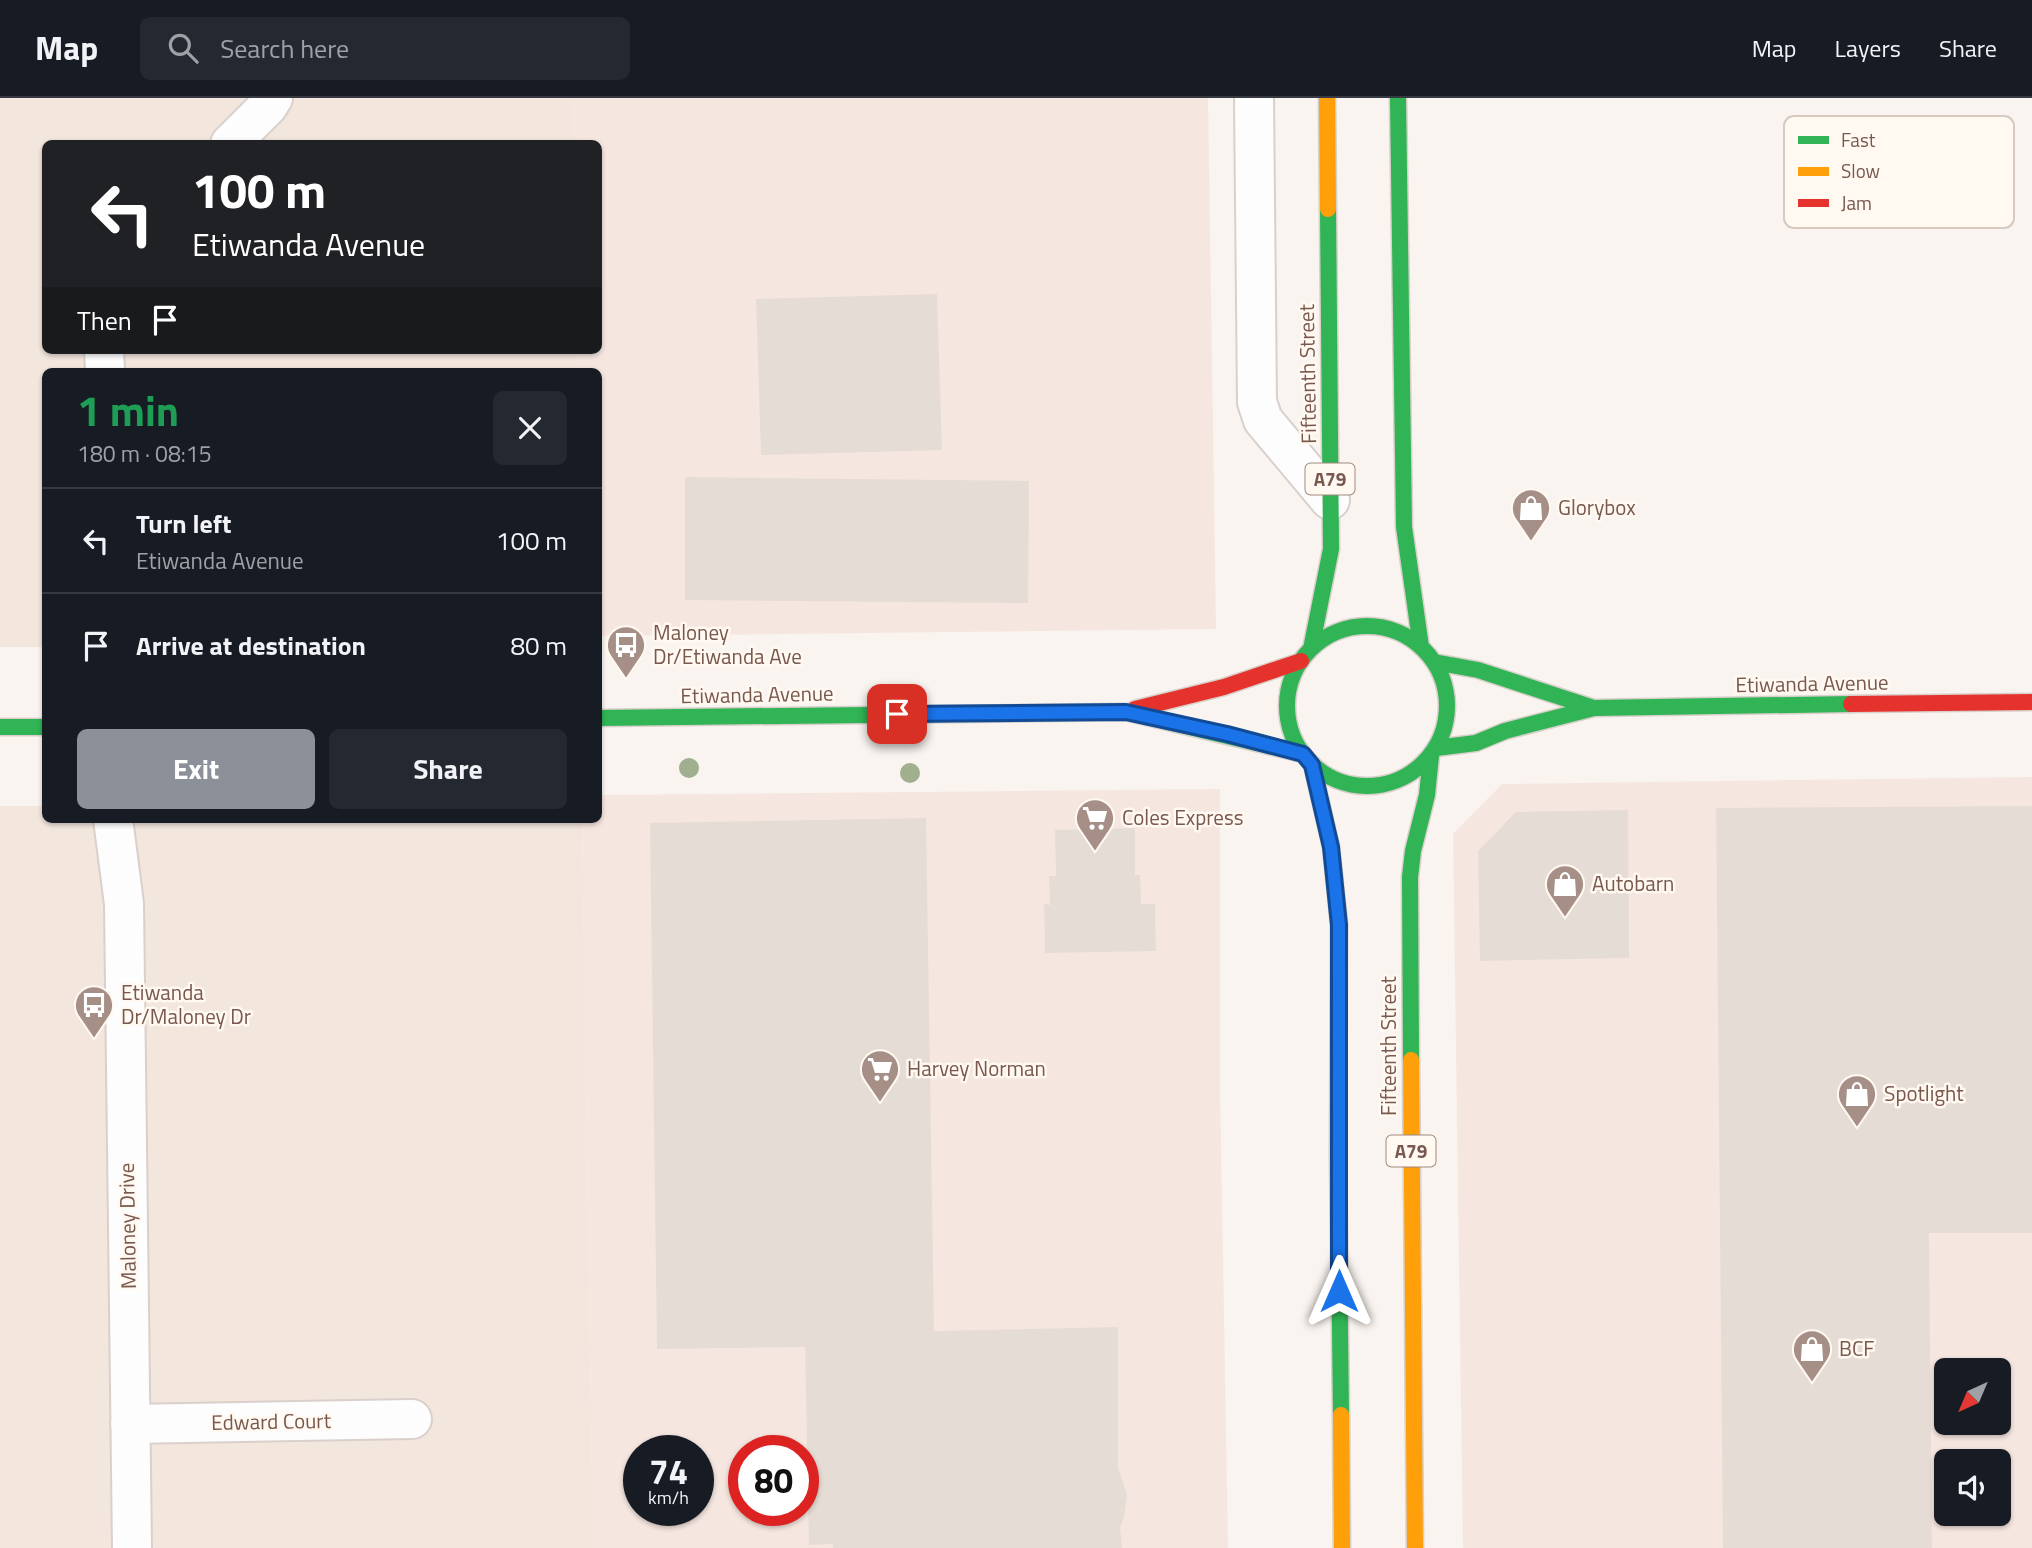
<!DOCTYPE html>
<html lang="en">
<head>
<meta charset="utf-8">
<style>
  :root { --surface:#171b24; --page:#242831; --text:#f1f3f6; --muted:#9ea1a6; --line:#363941; --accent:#8c9099 }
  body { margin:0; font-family:"Titillium Web",sans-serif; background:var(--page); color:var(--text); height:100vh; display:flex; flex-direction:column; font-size:26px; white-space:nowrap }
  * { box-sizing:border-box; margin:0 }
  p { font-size:23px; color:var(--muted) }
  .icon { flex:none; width:38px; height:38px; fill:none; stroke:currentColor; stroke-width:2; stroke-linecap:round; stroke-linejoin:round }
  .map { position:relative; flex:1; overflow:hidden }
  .side { position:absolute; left:42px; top:270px; width:560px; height:455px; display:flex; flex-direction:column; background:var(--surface); border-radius:10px; box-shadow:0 2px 5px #0004 }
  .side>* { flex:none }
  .hud { position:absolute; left:42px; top:42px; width:560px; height:214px; border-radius:10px; box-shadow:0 2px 5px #0004; background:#202124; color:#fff; overflow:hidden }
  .needle { width:46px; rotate:224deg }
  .tools { position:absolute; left:1934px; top:1260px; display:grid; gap:14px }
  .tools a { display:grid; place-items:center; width:77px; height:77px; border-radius:10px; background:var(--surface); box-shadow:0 2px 5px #0004; font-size:35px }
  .speed { position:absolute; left:623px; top:1337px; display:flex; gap:14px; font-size:35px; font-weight:700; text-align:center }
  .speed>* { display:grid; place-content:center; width:91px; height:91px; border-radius:50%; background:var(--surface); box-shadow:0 2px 5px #0004; line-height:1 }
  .speed small { font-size:18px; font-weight:400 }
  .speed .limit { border:10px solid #d22; background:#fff; color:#111 }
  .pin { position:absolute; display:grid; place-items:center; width:60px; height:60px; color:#fff; margin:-30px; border-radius:14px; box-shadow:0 4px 10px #0006 }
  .me { position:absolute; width:77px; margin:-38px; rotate:0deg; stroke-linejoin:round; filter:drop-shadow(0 0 5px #0008) }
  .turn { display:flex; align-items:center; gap:24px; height:147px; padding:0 35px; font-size:32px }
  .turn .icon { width:91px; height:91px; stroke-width:2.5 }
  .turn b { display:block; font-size:49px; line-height:60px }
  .then { display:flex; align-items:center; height:66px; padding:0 35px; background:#0003; gap:14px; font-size:26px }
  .round { display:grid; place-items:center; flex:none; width:74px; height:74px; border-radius:10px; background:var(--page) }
  .headline { display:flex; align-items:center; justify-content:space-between; height:119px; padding:0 35px }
  h1 { font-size:42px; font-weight:700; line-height:52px; color:#1e9e55 }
  .button { display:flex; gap:14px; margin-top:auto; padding:14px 35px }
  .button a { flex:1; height:80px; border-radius:10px; background:var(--accent); color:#fff; font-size:28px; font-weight:700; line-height:80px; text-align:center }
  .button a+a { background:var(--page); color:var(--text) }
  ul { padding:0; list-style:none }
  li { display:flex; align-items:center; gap:21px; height:105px; padding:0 35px; border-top:2px solid var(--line) }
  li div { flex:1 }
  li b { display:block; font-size:26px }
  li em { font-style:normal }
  header { display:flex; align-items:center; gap:42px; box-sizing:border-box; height:98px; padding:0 35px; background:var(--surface); border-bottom:2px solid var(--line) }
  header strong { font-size:33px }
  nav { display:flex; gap:38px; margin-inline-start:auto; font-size:24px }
  .search { width:490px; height:63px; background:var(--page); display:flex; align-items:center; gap:18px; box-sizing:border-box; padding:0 24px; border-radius:10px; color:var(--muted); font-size:26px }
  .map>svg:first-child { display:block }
</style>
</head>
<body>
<header>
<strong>Map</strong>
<div class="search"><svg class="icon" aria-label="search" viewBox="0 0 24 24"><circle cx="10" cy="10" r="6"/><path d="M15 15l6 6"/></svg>Search here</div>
<nav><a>Map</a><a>Layers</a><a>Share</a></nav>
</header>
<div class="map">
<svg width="2032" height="1450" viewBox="0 0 2032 1450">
  <rect width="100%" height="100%" fill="#f9f4ef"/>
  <path fill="#f2e6dd" d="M0,0H572L573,45L46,46V252H576L577,273H46L45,549H0Z
    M0,708H45L46,721H582L593,1450H0Z"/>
  <path fill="#f6e6e0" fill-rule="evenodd" d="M572,0H1208L1216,531L599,538L598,273H577L576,252H598V46L573,45Z
    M2032,679V1450H1463L1453,736L1502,686ZM1946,1272H1998V1325H1946ZM1946,1363H1998V1416H1946Z
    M1220,691V991L1228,1450H593L582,721H598L599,697ZM639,1353H698V1412H639ZM744,1353H803V1412H744Z"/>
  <path fill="#e6dcd6" d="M937,196L942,352L761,357L756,201Z
    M685,379L1029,383L1028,505L685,502Z
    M2032,708V1135H1929L1932,1450H1723L1716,710Z
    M1628,712L1629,860L1480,863L1478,753L1516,714Z
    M926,720L934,1233L1118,1229V1370L1127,1397L1124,1420L1120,1430L1122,1450H833V1446L809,1447L805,1249L657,1251L650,725Z
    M1135,730V777H1140L1141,806H1155L1156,853L1045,855L1044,806L1050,807L1049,778H1056L1055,732Z"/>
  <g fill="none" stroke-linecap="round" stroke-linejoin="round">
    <g stroke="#d9d0cc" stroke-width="42">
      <path id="street" d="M1254,0L1257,304L1263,322L1330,402
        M230,46L268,8L273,0
        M104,252L105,273
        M113,721L124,806L132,1450
        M130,1326L412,1321"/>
    </g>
    <g stroke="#d9d0cb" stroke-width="19">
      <path id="fast" d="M1398,0L1404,429L1421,549
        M1287 608a80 80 0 1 1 160 0a80 80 0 1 1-160 0Z
        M1311,551L1331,451L1328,111
        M1434,564L1478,572L1594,610
        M598,620L1126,614L1303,656
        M0,629H46
        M1436,650L1476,645L1505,633L1594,610L1851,606
        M1312,667L1331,749L1339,826L1338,1058L1341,1317
        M1411,962L1410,779L1413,753L1427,697L1431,658"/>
    </g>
    <g stroke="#d9d0cb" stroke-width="19">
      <path id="slow" d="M1327,0L1328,111
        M1411,962L1415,1450
        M1341,1317L1342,1450"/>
    </g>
    <g stroke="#d9d0cb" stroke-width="19">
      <path id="jam" d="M1851,606L2032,604
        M1135,611L1224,589L1301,563"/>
    </g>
    <use href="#street" stroke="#fefdfd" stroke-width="38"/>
    <use href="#fast" stroke="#30b455" stroke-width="16"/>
    <use href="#slow" stroke="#ff9f0a" stroke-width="16"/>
    <use href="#jam" stroke="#e5322d" stroke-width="16"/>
  </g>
  <g fill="#a0b08f">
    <circle cx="689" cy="670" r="10"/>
    <circle cx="910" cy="675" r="10"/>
  </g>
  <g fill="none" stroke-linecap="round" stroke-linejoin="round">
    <g stroke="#114b97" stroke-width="18">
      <path id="route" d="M897,616L1126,614L1227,636L1303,656L1312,667L1331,749L1339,827V1193"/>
    </g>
    <use href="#route" stroke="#1a73e8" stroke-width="12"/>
  </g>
  <defs>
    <g id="shop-pin" transform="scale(2.0125)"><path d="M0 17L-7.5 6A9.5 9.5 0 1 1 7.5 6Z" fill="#a68f86" stroke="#fff9f2"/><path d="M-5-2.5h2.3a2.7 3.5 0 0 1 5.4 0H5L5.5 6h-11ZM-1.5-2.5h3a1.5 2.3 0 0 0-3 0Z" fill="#fff"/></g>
    <g id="bus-pin" transform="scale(2.0125)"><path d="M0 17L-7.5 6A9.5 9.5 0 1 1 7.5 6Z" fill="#a68f86" stroke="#fff9f2"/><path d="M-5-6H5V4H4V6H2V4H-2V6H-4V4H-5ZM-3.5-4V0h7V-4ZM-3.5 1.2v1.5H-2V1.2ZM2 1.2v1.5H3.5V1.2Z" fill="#fff"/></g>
    <g id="supermarket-pin" transform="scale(2.0125)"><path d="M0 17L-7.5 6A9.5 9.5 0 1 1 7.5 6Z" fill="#a68f86" stroke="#fff9f2"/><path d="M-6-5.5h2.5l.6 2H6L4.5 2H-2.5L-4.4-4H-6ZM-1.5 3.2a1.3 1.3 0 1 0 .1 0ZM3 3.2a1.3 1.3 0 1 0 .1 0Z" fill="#fff"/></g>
  </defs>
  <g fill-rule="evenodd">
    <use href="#shop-pin" x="1531" y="410"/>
    <use href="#bus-pin" x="626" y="547"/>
    <use href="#supermarket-pin" x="1095" y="720"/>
    <use href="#shop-pin" x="1565" y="786"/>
    <use href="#bus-pin" x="94" y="907"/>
    <use href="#supermarket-pin" x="880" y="971"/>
    <use href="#shop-pin" x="1857" y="996"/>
    <use href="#shop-pin" x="1812" y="1251"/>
  </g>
  <g text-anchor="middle" stroke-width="5" stroke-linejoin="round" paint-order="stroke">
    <g fill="#fff9f2" stroke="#a1887e" stroke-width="2">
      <rect x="1305.5" y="365.5" width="49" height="31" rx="5"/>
      <rect x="1386.5" y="1037.5" width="49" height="31" rx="5"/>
    </g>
    <g font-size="19" font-weight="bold" fill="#79584d">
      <text x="1330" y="388">A79</text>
      <text x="1411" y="1060">A79</text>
    </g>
    <g font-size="21" fill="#79584d" stroke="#fff9f2">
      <text transform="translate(1308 276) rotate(-91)" y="7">Fifteenth Street</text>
      <text transform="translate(1812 586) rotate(-1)" y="7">Etiwanda Avenue</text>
      <text transform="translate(757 597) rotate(-1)" y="7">Etiwanda Avenue</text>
      <text transform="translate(1389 948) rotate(-90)" y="7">Fifteenth Street</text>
      <text transform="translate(128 1128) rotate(-91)" y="7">Maloney Drive</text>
      <text transform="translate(271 1324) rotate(-1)" y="7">Edward Court</text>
    </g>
    <g font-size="21" fill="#79584d" stroke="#fff9f2" text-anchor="start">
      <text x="1558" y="417">Glorybox</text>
      <text x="653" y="542">Maloney<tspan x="653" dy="24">Dr/Etiwanda Ave</tspan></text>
      <text x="1122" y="727">Coles Express</text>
      <text x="1592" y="793">Autobarn</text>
      <text x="121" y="902">Etiwanda<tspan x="121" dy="24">Dr/Maloney Dr</tspan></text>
      <text x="907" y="978">Harvey Norman</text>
      <text x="1884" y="1003">Spotlight</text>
      <text x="1839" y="1258">BCF</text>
    </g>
  </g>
  <rect x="1784" y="18" width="230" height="112" rx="10" fill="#fff9f2" stroke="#d7c9c0" stroke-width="2"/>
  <rect x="1798" y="38" width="31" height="8" fill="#30b455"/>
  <rect x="1798" y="69" width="31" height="9" fill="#ff9f0a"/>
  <rect x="1798" y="101" width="31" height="8" fill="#e5322d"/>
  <g font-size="19" fill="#79584d">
    <text x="1841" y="49">Fast</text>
    <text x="1841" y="80">Slow</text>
    <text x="1841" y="112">Jam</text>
  </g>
</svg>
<div class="tools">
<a><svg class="needle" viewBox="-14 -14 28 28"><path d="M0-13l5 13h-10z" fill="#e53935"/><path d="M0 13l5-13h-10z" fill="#9ea1a6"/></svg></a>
<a><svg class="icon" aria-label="sound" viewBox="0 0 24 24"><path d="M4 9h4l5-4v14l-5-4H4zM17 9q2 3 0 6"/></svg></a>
</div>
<div class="speed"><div>74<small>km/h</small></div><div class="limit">80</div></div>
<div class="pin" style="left:897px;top:616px;background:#d93025"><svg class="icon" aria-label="arrive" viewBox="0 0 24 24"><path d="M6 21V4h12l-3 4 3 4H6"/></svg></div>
<svg class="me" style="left:1339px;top:1193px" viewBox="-20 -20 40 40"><path d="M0-17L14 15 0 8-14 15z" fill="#1a73e8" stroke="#fff" stroke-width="4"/></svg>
<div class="hud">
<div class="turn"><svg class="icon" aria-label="left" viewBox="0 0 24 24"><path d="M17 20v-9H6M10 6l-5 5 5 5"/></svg><div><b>100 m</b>Etiwanda Avenue</div></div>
<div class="then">Then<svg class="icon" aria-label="arrive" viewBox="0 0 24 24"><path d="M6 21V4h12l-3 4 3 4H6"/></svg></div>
</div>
<section class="side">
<div class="headline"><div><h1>1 min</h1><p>180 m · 08:15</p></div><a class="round"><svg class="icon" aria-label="close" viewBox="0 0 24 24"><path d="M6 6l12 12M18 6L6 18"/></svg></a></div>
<ul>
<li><svg class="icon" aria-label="left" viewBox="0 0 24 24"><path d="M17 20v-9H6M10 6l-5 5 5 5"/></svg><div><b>Turn left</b><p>Etiwanda Avenue</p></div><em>100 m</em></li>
<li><svg class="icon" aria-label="arrive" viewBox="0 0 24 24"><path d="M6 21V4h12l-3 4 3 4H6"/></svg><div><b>Arrive at destination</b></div><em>80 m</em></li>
</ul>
<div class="button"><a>Exit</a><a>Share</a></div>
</section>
</div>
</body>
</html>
